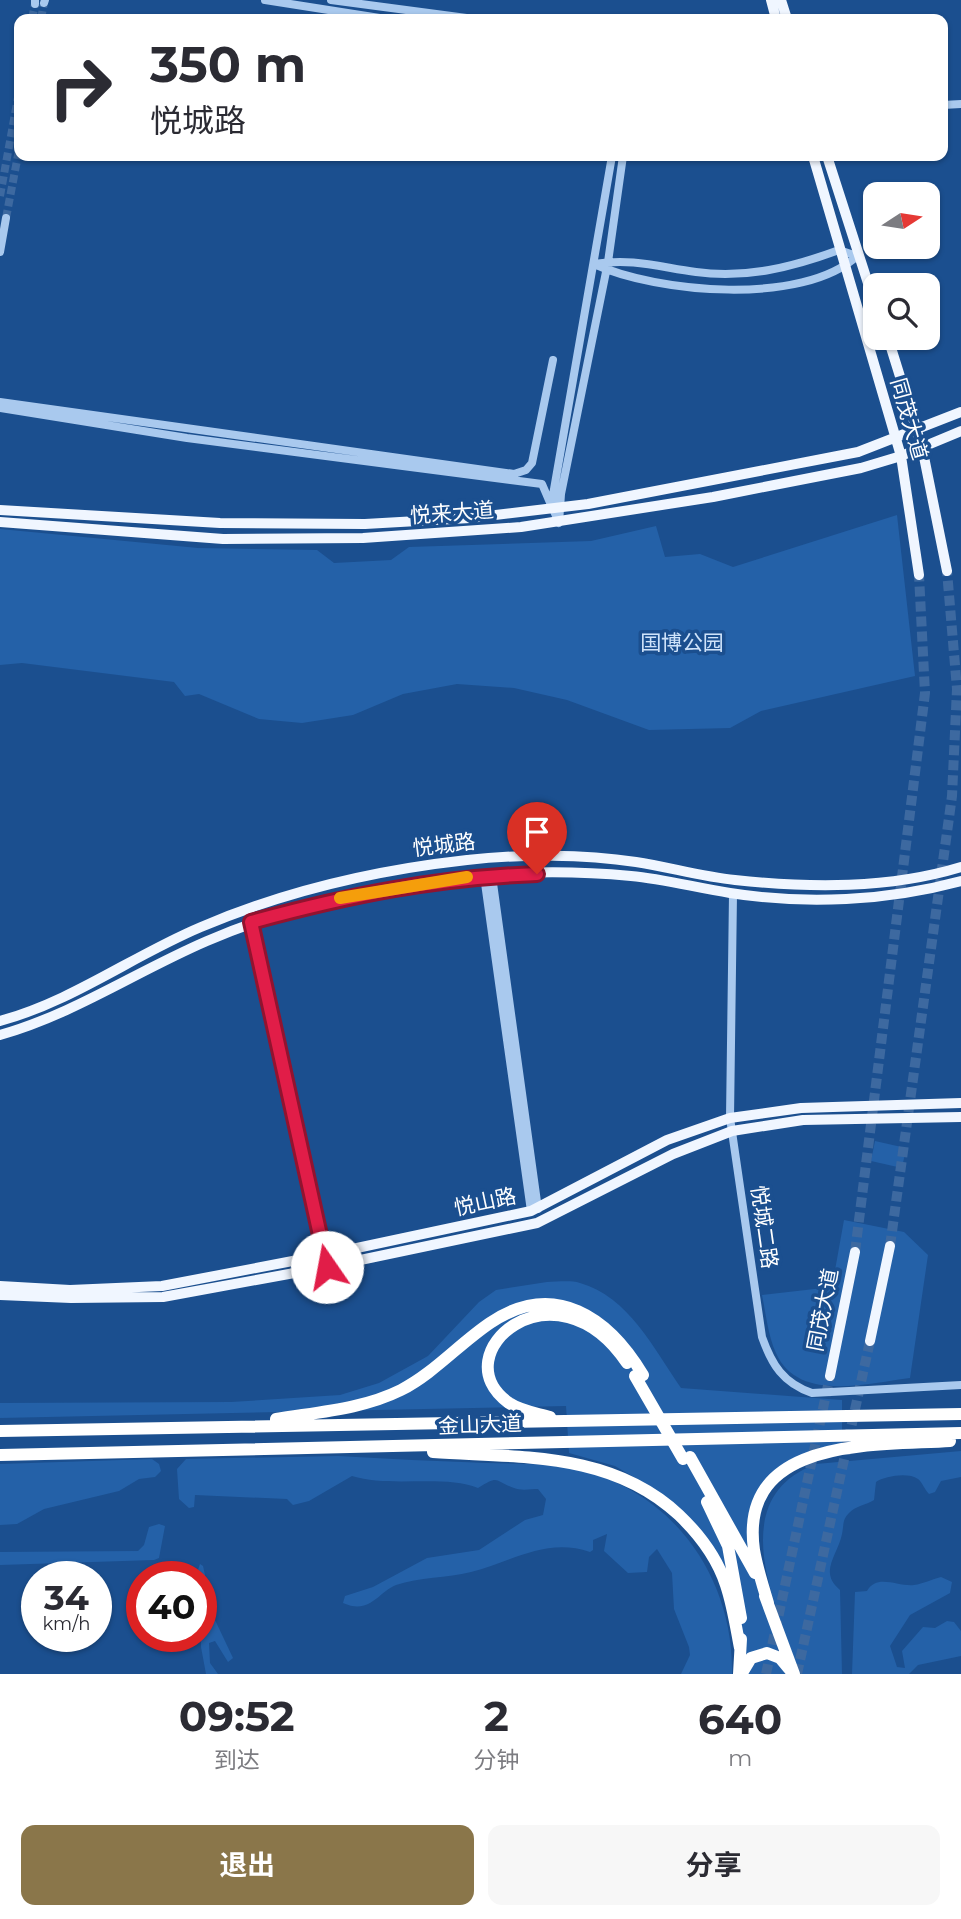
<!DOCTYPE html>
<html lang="zh">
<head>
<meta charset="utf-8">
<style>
  :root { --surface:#fff; --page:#f7f7f7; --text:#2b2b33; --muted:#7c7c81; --accent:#8a764a }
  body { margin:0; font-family:Montserrat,"Noto Sans SC",sans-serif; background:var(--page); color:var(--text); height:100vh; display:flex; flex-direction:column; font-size:26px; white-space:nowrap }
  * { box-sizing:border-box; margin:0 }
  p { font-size:23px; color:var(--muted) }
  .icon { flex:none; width:38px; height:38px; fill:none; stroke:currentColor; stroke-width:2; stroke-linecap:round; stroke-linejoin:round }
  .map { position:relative; height:1674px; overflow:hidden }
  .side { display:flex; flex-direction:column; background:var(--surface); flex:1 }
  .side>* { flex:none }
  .guide { position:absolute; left:14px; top:14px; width:934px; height:147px; border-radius:14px; box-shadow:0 2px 5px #0004; background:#fff; color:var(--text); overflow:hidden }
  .needle { width:46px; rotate:78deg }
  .buttons { position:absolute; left:863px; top:182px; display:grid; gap:14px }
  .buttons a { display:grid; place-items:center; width:77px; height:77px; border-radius:14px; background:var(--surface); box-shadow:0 2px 5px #0004; font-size:35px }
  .speed { position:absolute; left:21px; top:1561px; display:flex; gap:14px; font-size:35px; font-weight:700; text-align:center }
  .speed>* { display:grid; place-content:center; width:91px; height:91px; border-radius:50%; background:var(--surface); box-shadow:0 2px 5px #0004; line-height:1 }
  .speed small { font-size:18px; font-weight:400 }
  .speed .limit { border:10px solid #d22; background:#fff; color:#111 }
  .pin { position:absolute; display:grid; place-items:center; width:60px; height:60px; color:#fff; margin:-72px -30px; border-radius:50% 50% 50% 0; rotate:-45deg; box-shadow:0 0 7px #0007 }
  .pin .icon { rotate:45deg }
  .me { position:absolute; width:77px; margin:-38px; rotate:348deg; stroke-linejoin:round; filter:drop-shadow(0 0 5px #0008) }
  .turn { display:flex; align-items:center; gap:24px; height:147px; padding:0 21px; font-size:32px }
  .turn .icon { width:91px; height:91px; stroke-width:2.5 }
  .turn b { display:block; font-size:49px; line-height:60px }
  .eta { display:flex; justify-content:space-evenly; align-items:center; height:119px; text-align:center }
  .eta b { font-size:42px; font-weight:700; line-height:49px }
  .primary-button { display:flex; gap:14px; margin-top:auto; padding:14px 21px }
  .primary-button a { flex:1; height:80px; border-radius:14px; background:var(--accent); color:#fff; font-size:28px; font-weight:700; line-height:80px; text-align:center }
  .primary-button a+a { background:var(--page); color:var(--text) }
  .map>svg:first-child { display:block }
</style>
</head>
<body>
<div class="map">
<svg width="961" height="1674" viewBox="0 0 961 1674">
  <rect width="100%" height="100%" fill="#1b4f8f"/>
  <path fill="#2461a8" d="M897,515L915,676L761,711L730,728L649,730L567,700L514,688L457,684L403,694L353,715L302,723L259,719L199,694L185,696L174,682L22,663L0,665V529L198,548L317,550L334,563L391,560L409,547L591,541L656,526L665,557L700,554L733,567Z
    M875,1141L906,1148L902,1168L871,1161Z
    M844,1220L904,1232L928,1255L910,1378C868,1383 798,1403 776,1353C768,1336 766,1314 762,1295L832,1287Z
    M547,1282C557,1282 570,1280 580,1283C628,1296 654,1349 681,1388L842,1400V1443L803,1454L773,1473L748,1545L785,1674H745L730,1585L659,1492L615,1466L569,1453L566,1406L0,1418V1403L231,1402L340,1395L379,1383L428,1356L479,1302L496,1290Z
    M961,1451V1477L941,1481L935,1492L929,1494C925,1490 922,1482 918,1479C908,1472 885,1476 876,1482L874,1500C866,1505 855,1506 849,1513C842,1520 844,1525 842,1534C838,1555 818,1572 840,1590L842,1674H800C777,1609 722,1499 816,1464Z
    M338,1456C387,1459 437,1461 487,1463C517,1464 548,1463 578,1470C673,1491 734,1578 732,1674H681L690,1655L689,1647L674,1609L672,1573L657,1549L649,1557L647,1572L628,1573L604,1551L607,1534L593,1540V1550L590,1552C547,1537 513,1561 471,1572C447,1578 419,1577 396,1585C377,1593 370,1615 343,1603L345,1596L373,1587L427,1558L479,1550L525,1520L543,1515L546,1499L538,1489C531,1489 521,1491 514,1488C494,1481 500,1474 478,1488C444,1474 391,1488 352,1476L309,1501L293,1505L287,1499L195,1495L194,1507L189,1508L179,1499L177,1469L186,1459Z
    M152,1459L159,1464L161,1471L155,1477L139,1479L119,1491L44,1509L17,1524L0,1525V1464Z
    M159,1524L165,1526L159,1558L154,1560L0,1565V1552L138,1551L144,1545L149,1527Z
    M200,1564L203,1566L215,1620L233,1658L228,1662L215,1641L209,1643L210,1663L218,1674H206L201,1647V1577L198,1570Z
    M941,1577L952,1582L950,1593L910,1615L890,1646L897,1667L905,1668L902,1651L923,1627L935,1628L947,1621L954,1622L961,1631V1656L918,1665L909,1674H852L855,1592L867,1591C877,1573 898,1587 914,1585C923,1584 932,1579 941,1577Z"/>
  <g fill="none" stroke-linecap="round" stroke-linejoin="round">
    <path stroke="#3d69a0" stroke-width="8" stroke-dasharray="8 4" stroke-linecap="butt" d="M32,19L35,4
      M41,19L44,3
      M0,196L19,92
      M6,218L19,150"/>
    <path stroke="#3d69a0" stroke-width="10" stroke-dasharray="10 5" stroke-linecap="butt" d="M890,1246L952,796L957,689L947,571
      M855,1252L925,693L919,575
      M766,1674L830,1376
      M797,1674L870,1341"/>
    <path stroke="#a9c9ee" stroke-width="8" d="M265,0L386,19
      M331,0L474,19
      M44,3L45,0
      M35,4V0
      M943,105L961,104
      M612,156L553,495V509L559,523L561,494L608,262L623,156
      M839,250L857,256C803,306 657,293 594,264C633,258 659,267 696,272C746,279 793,267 839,250Z
      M0,252L6,218
      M0,402L514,474L526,470L532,463L553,360
      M0,408L187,438L542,484L551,505
      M484,876L531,1211
      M492,876L538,1209
      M733,894L730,1118L762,1337C772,1365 783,1383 812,1393L961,1385
      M251,922L327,1267"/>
    <path stroke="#f0f6ff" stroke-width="10" d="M771,0L776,19
      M781,0L787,19
      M813,156L901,456L919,575
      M827,156L875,305
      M888,338L922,447L947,571
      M0,510L220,523L365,524L470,518L588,504L858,452L961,412
      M0,522L223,539L363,538L521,527L713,497L861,468L901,456L961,431
      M0,1021C73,1001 132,956 201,927C285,891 377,870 467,860C521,854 583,854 636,862C669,867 702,877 735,880C810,888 889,889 961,867
      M0,1035C74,1014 137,971 207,941C289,905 379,887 467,877C520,871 578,871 631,876C664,879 697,888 730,893C806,905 887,901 961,881
      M0,1286L70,1290L162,1286L324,1255L531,1211L667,1140L730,1118L801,1108L961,1103
      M0,1295L71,1298L163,1297L327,1267L537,1223L673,1154L732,1131L803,1120L961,1117
      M870,1341L890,1246
      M830,1376L855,1252"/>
    <path stroke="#fff" stroke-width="12" d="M550,1417C536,1413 521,1411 509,1403C440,1354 555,1256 627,1363
      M276,1419C318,1412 363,1409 401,1390C434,1373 459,1344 490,1323C555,1279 609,1318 643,1375
      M0,1431L961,1414
      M433,1452C520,1458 611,1451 679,1515C700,1535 717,1558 726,1585C733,1606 736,1627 740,1648
      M0,1455L961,1433
      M690,1457L755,1573
      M707,1502L728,1546L741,1618
      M765,1596L794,1674
      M768,1603C763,1586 757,1568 754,1550C738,1436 876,1446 950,1441
      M742,1673L751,1658L767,1653L780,1658L790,1670
      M739,1674L741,1639"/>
    <path stroke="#fff" stroke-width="12" d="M635,1376L683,1459"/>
  </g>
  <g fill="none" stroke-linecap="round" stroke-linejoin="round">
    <g stroke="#92132f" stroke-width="18">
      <path id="route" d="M327,1267L251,922C350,895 434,878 537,874"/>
    </g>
    <use href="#route" stroke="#e11d48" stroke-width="12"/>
    <path stroke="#f59e0b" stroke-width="12" d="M340,898L467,877"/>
  </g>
  <g text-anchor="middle" stroke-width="7" stroke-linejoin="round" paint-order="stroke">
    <g font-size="21" fill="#fff" stroke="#1b4f8f">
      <text transform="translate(909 419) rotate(74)" y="7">同茂大道</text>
      <text transform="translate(452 513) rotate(-4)" y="7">悦来大道</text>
      <text transform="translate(444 845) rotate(-7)" y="7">悦城路</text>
      <text transform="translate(485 1202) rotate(-12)" y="7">悦山路</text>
      <text transform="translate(764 1227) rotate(82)" y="7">悦城二路</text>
      <text transform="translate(823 1310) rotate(-79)" y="7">同茂大道</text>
      <text transform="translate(480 1425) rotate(-2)" y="7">金山大道</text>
    </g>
    <g font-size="21" fill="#cfe3fa" stroke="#1b4f8f">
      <text x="682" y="650">国博公园</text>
    </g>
  </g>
</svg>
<div class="buttons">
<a><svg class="needle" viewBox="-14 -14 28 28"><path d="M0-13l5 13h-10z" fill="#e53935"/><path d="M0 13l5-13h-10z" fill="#7c7c81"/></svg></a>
<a><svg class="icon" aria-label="search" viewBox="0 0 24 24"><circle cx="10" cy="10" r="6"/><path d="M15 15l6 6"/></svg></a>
</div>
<div class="speed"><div>34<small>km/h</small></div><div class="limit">40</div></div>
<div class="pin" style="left:537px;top:874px;background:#d93025"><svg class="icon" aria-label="arrive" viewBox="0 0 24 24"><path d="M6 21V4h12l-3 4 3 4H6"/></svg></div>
<svg class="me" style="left:327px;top:1267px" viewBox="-20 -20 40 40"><circle r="19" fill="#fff"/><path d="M0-13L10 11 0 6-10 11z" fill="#e11d48"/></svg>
<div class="guide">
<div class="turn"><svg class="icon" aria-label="right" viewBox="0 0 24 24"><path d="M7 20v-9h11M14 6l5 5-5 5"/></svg><div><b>350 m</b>悦城路</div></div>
</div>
</div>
<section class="side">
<div class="eta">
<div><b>09:52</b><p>到达</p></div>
<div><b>2</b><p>分钟</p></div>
<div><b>640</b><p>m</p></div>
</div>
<div class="primary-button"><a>退出</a><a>分享</a></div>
</section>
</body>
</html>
